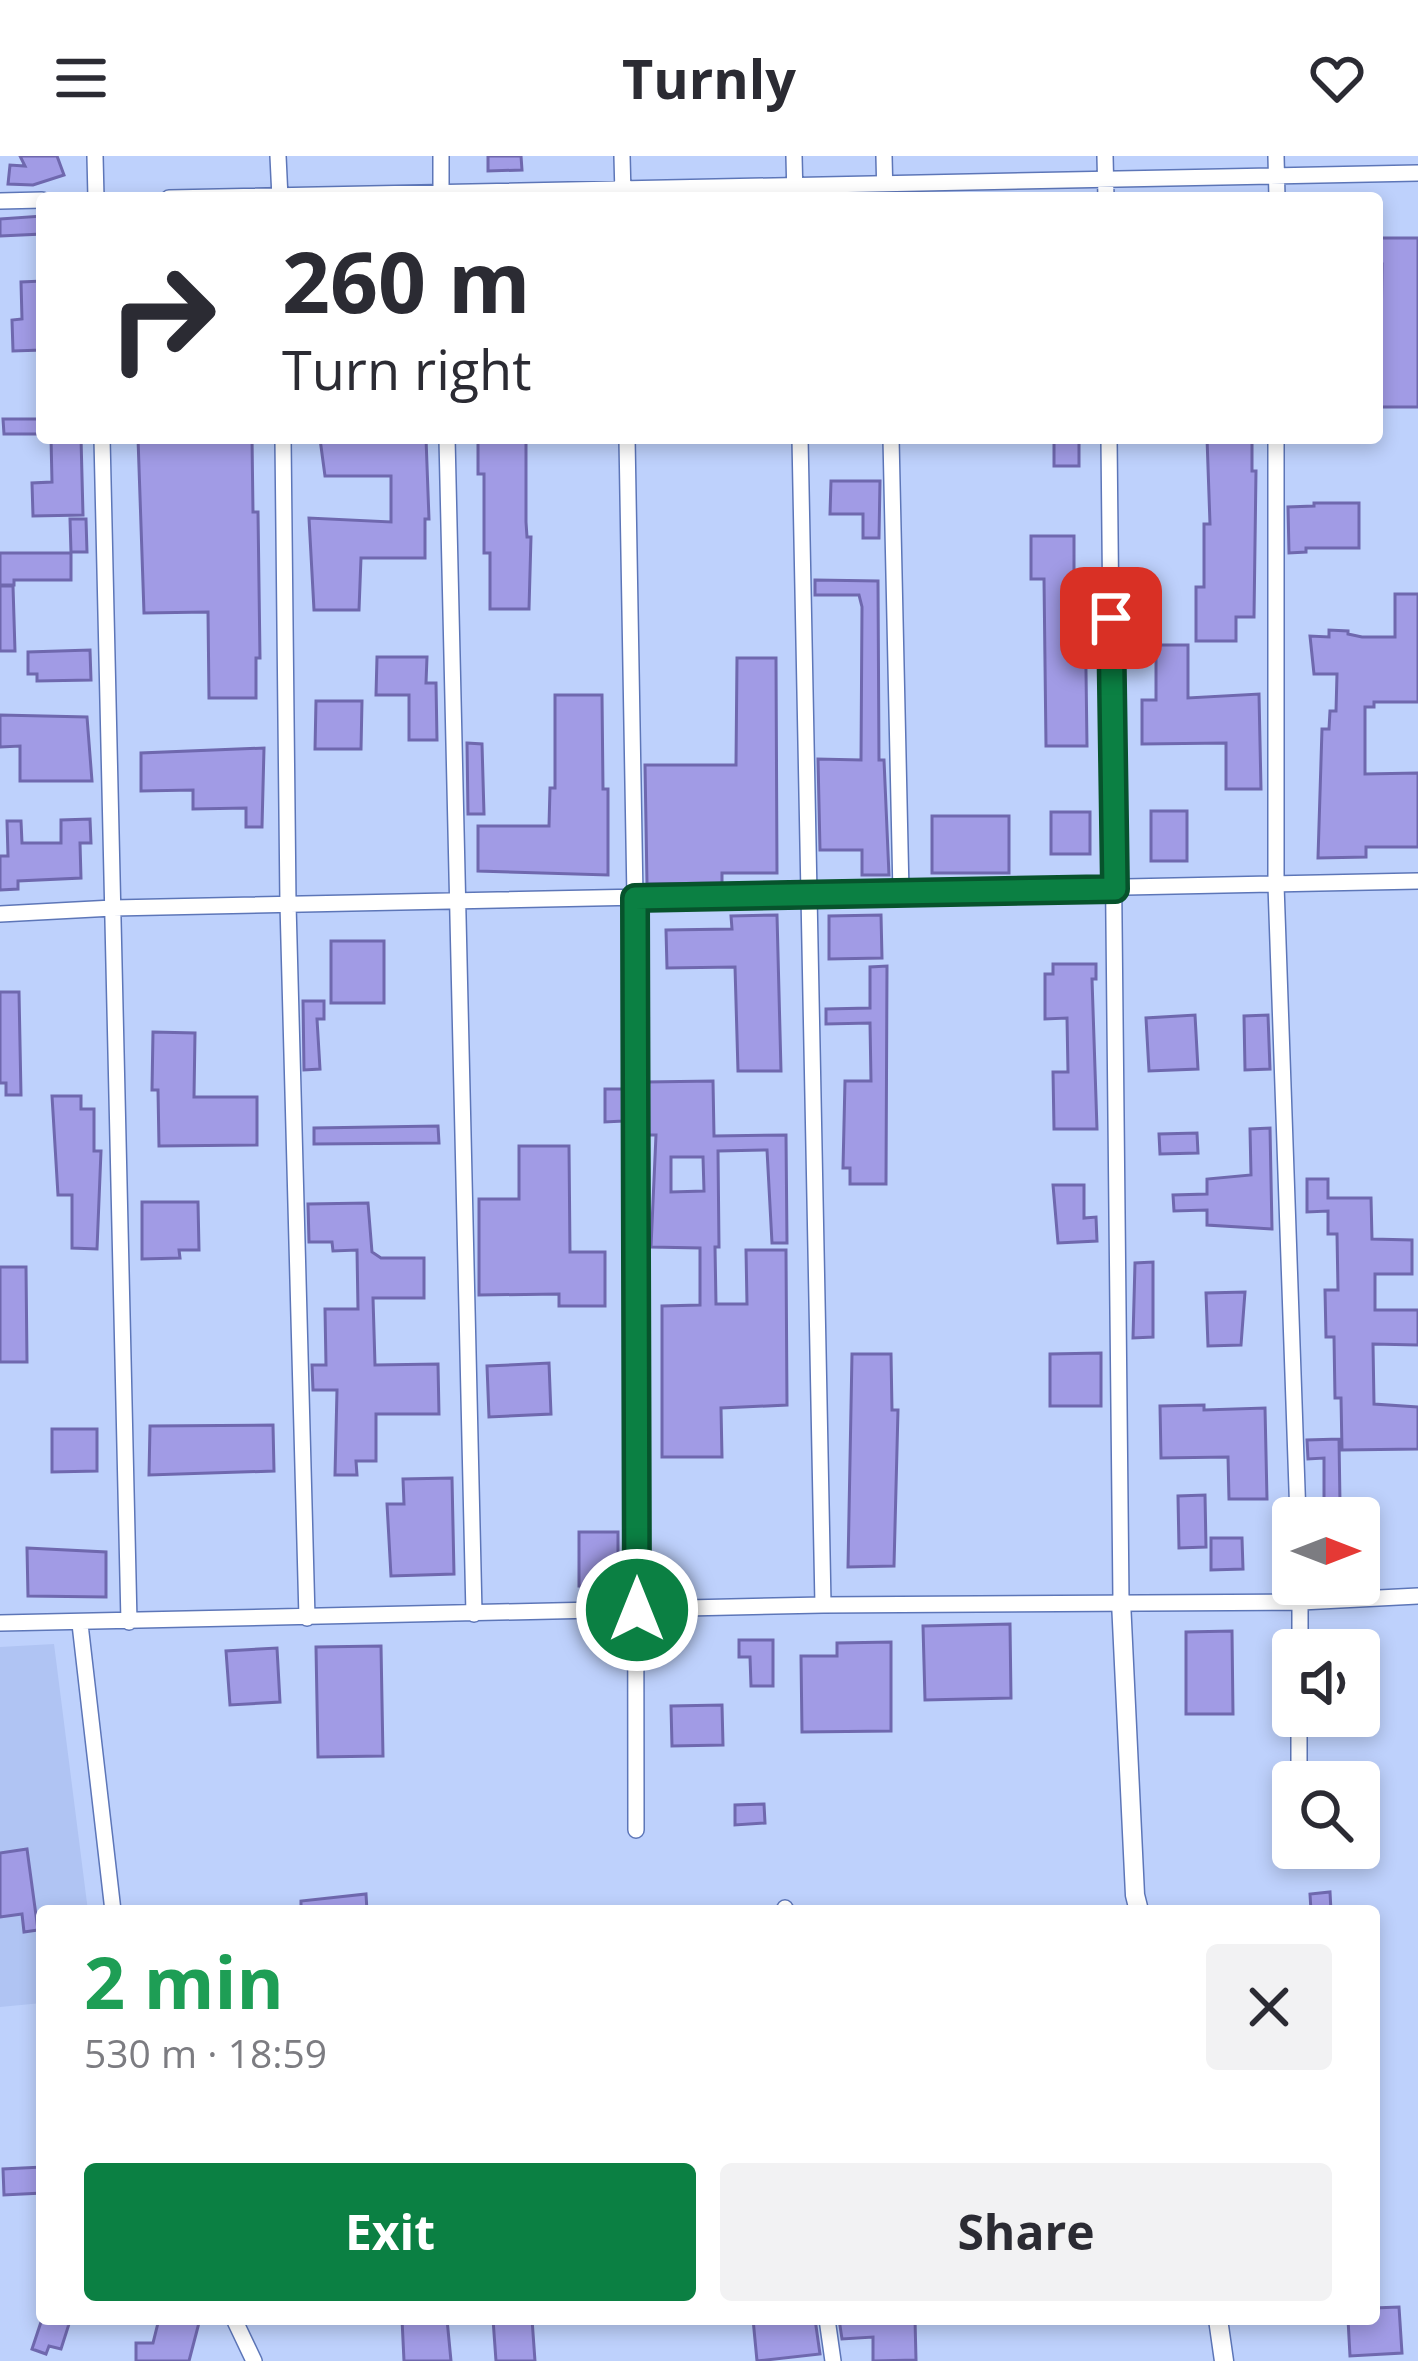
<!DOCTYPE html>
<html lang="en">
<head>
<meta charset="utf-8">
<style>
  :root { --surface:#fff; --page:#f2f2f3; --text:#2b2b33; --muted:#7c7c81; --accent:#0b8043 }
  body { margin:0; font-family:"Open Sans",sans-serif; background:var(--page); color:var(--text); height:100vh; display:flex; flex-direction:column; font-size:45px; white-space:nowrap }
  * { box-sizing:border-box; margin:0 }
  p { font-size:39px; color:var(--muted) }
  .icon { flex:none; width:66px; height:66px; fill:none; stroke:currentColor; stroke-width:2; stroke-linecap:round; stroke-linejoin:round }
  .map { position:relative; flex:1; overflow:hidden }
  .drawer { position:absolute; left:36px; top:1749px; width:1344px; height:420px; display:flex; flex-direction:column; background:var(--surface); border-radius:12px; box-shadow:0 6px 18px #0003 }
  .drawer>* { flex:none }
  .guide { position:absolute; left:36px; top:36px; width:1347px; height:252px; border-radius:12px; box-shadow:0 6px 18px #0003; background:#fff; color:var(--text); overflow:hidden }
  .needle { width:78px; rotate:90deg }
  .buttons { position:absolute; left:1272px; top:1341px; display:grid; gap:24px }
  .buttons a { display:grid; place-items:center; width:108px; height:108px; border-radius:12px; background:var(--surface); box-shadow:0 6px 18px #0003; font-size:60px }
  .pin { position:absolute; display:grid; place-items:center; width:102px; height:102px; color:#fff; margin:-51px; border-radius:24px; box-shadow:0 6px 18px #0006 }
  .me { position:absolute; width:132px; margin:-66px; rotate:0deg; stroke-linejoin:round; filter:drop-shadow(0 0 9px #0008) }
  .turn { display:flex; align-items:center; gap:42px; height:252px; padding:0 48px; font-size:54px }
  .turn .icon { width:156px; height:156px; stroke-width:2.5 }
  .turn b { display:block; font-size:84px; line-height:102px }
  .round { display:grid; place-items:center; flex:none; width:126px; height:126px; border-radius:12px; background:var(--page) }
  .overview { display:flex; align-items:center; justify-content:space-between; height:204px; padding:0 48px }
  h1 { font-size:72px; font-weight:700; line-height:90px; color:#1e9e55 }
  .primary-button { display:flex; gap:24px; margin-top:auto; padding:24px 48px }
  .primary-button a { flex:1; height:138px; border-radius:12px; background:var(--accent); color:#fff; font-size:48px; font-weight:700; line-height:138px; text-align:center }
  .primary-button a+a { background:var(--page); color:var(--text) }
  header { display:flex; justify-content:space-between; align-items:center; height:156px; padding:0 48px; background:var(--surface); font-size:54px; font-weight:700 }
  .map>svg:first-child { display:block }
</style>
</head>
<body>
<header><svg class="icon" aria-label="menu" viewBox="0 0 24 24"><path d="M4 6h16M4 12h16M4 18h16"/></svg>Turnly<svg class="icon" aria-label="heart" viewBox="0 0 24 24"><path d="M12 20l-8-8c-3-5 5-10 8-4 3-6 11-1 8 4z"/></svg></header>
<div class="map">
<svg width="1418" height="2205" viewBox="0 0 1418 2205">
  <rect width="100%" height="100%" fill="#bed1fc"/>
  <path fill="#b0c4f3" d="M54,1488L88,1755H42V1847L0,1851V1491Z"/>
  <path fill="#a19be5" stroke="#6f68ae" stroke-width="3" fill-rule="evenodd" d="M20,0H57L64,19L33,29L8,28L10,9L25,10Z
    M488,0H521L522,14L488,15Z
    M42,60V78L0,80V63Z
    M1377,82H1418V251H1380L1382,108H1377Z
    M42,125V194L13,195L12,164L22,163L21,126Z
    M3,263H42V278H4Z
    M51,282H81L83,359L33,360L32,327L52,326Z
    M138,282H252L253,356H258L260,502H256V542H209L208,456L144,457Z
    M426,282L429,363H425V402H361L359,454H314L309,362L391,366V320H325L320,283Z
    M478,282H526V366L527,381H531L529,453H490V397H484V318H478Z
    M1054,282H1079V310H1054Z
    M1207,282H1252V315H1256L1254,461H1236V485H1196V431H1204V368H1210Z
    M831,325H880L879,382H863V358H830Z
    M1314,347H1359V392H1306V396L1289,397L1288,351L1314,350Z
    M70,363H86L87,396H71Z
    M1031,380H1074V440H1085L1087,590H1046L1044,423H1031Z
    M0,397H71V424H14V429H0Z
    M815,424L878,425L879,604H884L889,719H862V694H820L818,603L861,604L862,451L859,439H815Z
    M0,430H13L15,495H0Z
    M1395,438H1418V546H1374V551H1365V618L1418,617V691H1366V701L1318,702L1322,573H1329L1330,555H1336L1337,518H1314L1310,480L1329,481V474L1348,475V478L1362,481H1395Z
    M1156,489H1188V542L1259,538L1261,633H1226V587L1142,588V544H1156Z
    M90,494L91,524L37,525V518H28V496Z
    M377,501H427L426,527H436L437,584H409V539H376Z
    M737,502H776L777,717H722V727L647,728L645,609H736Z
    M555,539H602L603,633H608V719L478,715V670H549L550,632H555Z
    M316,545H362L361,593H315Z
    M0,559L87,561L92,625H20V590L0,591Z
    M467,587L482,588L484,658H468Z
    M264,592L262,671H246V652L193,653V634L141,635V597Z
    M1151,655H1187V705H1151Z
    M1051,656H1090V698H1051Z
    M932,660H1009V717H932Z
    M90,663L91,687H80L81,722L18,725V733L0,734V700H8L7,665H21L22,687H61V664Z
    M777,759L781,915H738L735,811L667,812L666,774L732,773L731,760Z
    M881,759L882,802L829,803V760Z
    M331,785H384V847H331Z
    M1053,808H1096V823H1092L1097,973H1054L1053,916H1068L1067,862L1045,863V818H1053Z
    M887,810L886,1028H850V1012H843L845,925H871L870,867L826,868V853L870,852V811Z
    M0,836H19L21,939H6V927H0Z
    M303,845H324V863H317L320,913L304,914Z
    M1195,859L1198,913L1149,915L1146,862Z
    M1268,859L1270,913L1245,914L1244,860Z
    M153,876L195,877L194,941H257V989L159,990L158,934H152Z
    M713,925L714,980L786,979L787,1087H772L767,994L718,995L719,1091H715L716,1148H747L746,1094H786L787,1249L721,1252L722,1301H662V1150L700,1149V1092L651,1091L656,979H647V926ZM671,1001H703L704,1035L671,1036Z
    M605,933H623V965L605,966Z
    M52,940H81V953H94V995H101L97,1093L72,1092V1039H58Z
    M438,970L439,987L314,988V972Z
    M1270,972L1272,1073L1207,1069V1054L1174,1055L1173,1039L1207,1038V1023L1251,1019L1250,973Z
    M1197,977L1198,997L1160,998L1159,978Z
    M519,990H569L570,1096H605V1150H559V1138L479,1139V1043H519Z
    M1307,1023H1328V1042H1371L1372,1083L1412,1084V1118H1375V1154H1418V1189L1373,1188L1374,1248L1418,1251V1293L1342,1294L1341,1242H1335L1334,1181H1326L1325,1134H1338L1337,1078H1328V1055L1307,1056Z
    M1053,1029H1084V1062L1096,1061L1097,1085L1058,1087Z
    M142,1046H198L199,1094H179L180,1102L142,1103Z
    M368,1047L372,1096L381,1102H424V1142H373L375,1209L438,1208L439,1258H376V1305H356L357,1319H335L337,1234H313L312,1209H326L325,1153H358L357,1094L333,1095L332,1086H309L308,1048Z
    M1153,1106V1181L1133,1182L1135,1107Z
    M0,1111H26L27,1206H0Z
    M1245,1136L1241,1189L1208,1190L1206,1137Z
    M1101,1197V1250H1050V1198Z
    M852,1198H891L892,1254H898L894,1410L848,1411Z
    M549,1207L551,1258L489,1261L487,1210Z
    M1204,1249V1254L1265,1252L1267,1343H1229L1228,1301L1161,1302L1160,1250Z
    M273,1269L274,1315L149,1319L150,1270Z
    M52,1273H97V1315L52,1316Z
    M1339,1283L1340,1347H1324V1302L1308,1303L1307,1284Z
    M452,1322L454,1418L391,1420L387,1348H404L403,1323Z
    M1205,1339L1206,1391L1179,1392L1178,1340Z
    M579,1376H618V1430H579Z
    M1211,1382H1242L1243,1413L1211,1414Z
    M27,1392L106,1396V1441L28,1440Z
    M1010,1468L1011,1542L925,1544L923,1470Z
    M1232,1475L1233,1558H1186V1476Z
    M739,1484H773V1530H751L750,1501H739Z
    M891,1486V1575L802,1576L801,1500H837V1487Z
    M381,1490L383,1600L318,1601L316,1491Z
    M277,1492L280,1546L230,1549L226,1495Z
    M722,1549L723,1589L672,1590L671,1550Z
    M764,1648L765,1667L735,1669V1649Z
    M27,1693L38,1774L24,1776L22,1758L0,1761V1697Z
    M1330,1736L1331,1755H1311L1310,1738Z
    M366,1738L367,1755H301V1745Z
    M42,2011V2037L4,2039L3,2013Z
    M1399,2151L1402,2197L1350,2200L1348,2163H1374V2152Z
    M42,2163L69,2168L61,2193L49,2190L46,2198L32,2193Z
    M159,2163H200L189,2205H136V2187H153Z
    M402,2163H447L451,2205H404Z
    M493,2163H532L535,2205H496Z
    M753,2163H815L820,2198L757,2205Z
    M839,2163H915L916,2204L873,2205V2181L842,2183Z"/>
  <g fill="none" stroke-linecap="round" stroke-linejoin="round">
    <g stroke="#5d76b8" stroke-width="18">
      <path id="minor" d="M95,0L96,42
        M278,0L280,42
        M441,0V42
        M622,0L623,39
        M794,0L795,42
        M884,0L885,42
        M1105,0L1106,42
        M1276,0L1277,42
        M169,42L1418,17
        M0,45L42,44
        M102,282L129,1466
        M283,282L288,748L307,1462
        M447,282L474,1458
        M627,282L635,742L636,1674
        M800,282L823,1449
        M891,282L901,737
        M1109,282L1121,1445
        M1276,282V729L1298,1362
        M0,758L113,752L1418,725
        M1300,1428V1494
        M0,1467L823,1449L1301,1446L1418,1440
        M80,1468L113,1755
        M1299,1626V1560
        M1298,1695V1692
        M785,1752V1755
        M234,2163L254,2205
        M827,2163L833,2205"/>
    </g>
    <g stroke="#5d76b8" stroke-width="21">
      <path id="tertiary" d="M1121,1445L1135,1739L1139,1755
        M1218,2163L1224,2205"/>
    </g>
    <use href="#minor" stroke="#fff" stroke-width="15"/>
    <use href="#tertiary" stroke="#fff" stroke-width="18"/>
  </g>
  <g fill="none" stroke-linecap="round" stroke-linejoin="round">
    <g stroke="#07532c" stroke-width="30">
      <path id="route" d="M637,1454L635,742L1115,733L1111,462"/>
    </g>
    <use href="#route" stroke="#0b8043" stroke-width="21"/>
  </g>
</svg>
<div class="buttons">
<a><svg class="needle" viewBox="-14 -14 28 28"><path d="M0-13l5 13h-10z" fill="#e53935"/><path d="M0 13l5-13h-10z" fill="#7c7c81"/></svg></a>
<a><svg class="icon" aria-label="sound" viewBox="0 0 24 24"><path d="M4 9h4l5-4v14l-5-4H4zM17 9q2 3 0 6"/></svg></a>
<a><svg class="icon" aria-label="search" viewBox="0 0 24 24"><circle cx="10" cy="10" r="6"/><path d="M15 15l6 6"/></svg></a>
</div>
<div class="pin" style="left:1111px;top:462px;background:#d93025"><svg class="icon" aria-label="arrive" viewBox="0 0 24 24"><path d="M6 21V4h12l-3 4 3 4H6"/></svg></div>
<svg class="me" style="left:637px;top:1454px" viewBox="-20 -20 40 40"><circle r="17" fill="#0b8043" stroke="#fff" stroke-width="3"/><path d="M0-11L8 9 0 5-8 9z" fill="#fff"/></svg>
<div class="guide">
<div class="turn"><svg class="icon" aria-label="right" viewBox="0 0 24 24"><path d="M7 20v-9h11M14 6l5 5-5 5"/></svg><div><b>260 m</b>Turn right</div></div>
</div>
<section class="drawer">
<div class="overview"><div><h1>2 min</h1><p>530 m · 18:59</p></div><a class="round"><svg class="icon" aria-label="close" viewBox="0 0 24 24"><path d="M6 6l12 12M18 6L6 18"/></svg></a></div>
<div class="primary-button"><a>Exit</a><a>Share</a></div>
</section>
</div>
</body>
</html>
